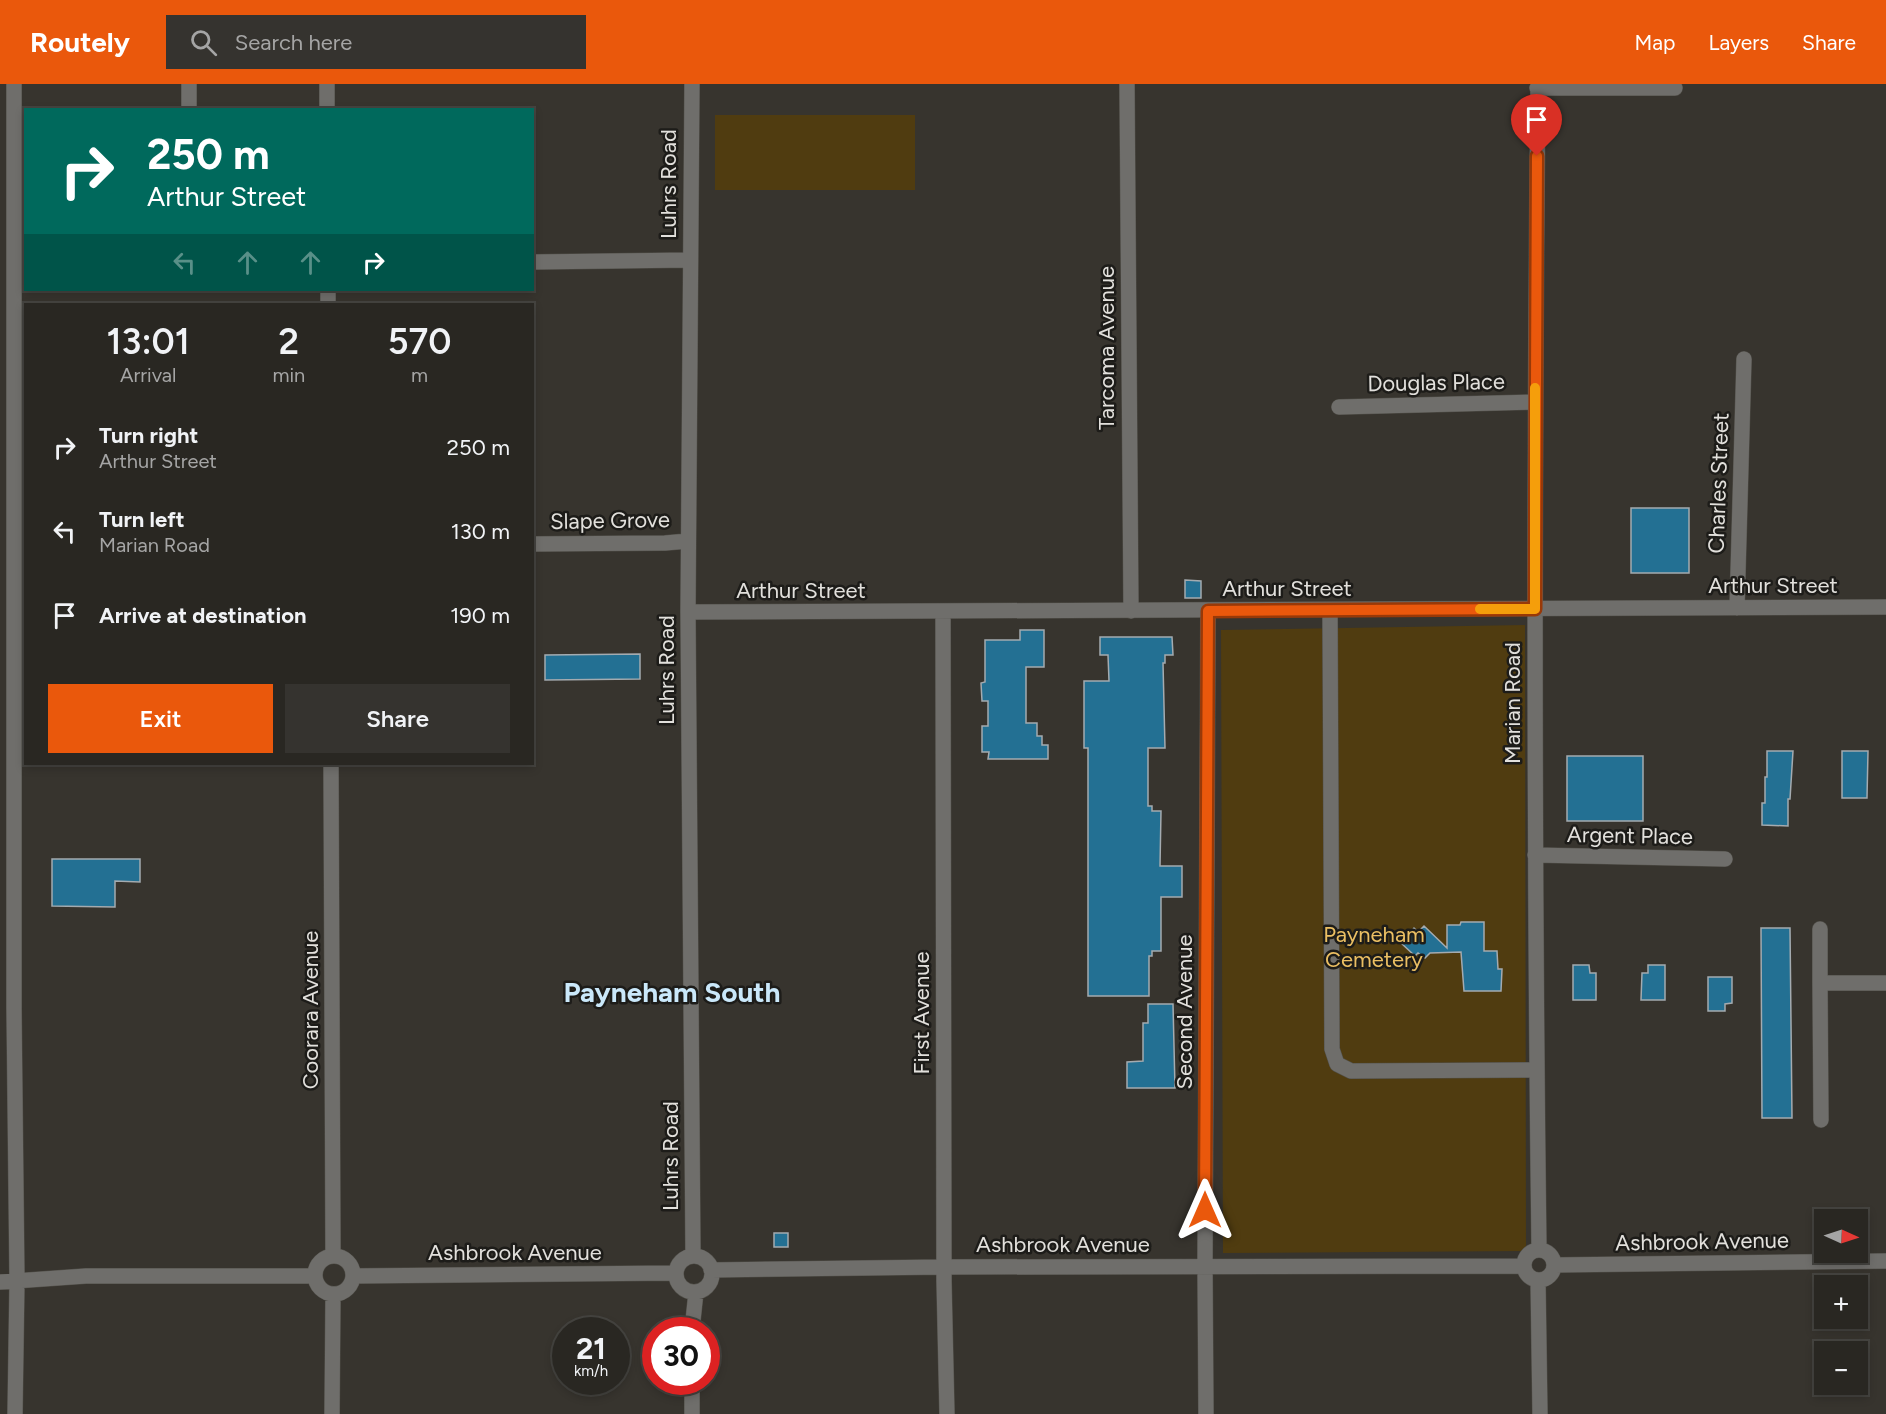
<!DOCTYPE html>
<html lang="en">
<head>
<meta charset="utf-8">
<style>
  :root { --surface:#292722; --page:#35332f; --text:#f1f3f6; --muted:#a5a5a5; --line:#454440; --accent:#ea580c }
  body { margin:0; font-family:Figtree,sans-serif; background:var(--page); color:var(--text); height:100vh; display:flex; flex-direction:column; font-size:22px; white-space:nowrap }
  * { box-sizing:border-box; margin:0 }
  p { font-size:20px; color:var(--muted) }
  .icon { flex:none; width:33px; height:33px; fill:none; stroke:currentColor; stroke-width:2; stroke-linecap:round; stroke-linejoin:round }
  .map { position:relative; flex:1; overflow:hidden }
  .sheet { position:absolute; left:24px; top:219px; width:510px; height:462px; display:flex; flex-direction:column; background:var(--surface); border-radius:0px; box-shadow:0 3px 9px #0003,0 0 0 2px var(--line) }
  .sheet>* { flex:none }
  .guide { position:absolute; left:24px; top:24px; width:510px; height:183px; border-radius:0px; box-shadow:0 3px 9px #0003,0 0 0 2px var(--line); background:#00695c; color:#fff; overflow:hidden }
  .needle { width:39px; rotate:93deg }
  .tools { position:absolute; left:1814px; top:1125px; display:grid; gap:12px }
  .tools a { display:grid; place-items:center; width:54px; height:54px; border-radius:0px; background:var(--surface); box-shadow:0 3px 9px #0003,0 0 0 2px var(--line); font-size:30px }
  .speed { position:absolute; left:552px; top:1233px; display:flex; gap:12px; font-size:30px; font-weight:700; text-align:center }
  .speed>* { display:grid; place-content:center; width:78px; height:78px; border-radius:50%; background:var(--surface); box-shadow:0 3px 9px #0003,0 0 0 2px var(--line); line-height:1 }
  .speed small { font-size:15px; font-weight:400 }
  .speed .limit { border:9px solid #d22; background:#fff; color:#111 }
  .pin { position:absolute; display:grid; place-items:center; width:51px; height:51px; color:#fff; margin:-62px -26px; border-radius:50% 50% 50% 0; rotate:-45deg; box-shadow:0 0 6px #0007 }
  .pin .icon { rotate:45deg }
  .me { position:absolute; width:66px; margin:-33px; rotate:0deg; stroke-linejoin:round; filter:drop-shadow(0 0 4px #0008) }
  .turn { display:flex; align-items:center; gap:21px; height:126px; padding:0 24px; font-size:27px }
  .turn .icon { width:78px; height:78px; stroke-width:2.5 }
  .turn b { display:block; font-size:42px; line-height:51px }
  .lanes { display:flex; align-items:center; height:57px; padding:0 24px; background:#0003; justify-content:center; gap:30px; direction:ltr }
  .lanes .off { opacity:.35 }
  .eta { display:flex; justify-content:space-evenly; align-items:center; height:102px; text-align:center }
  .eta b { font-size:36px; font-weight:600; line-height:42px }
  .action { display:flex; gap:12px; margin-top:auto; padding:12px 24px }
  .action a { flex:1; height:69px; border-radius:0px; background:var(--accent); color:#fff; font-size:24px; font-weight:600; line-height:69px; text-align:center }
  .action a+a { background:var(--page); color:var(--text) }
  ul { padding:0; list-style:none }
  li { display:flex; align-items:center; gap:18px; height:84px; padding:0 24px }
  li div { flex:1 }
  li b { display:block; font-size:22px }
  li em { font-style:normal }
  header { display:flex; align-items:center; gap:36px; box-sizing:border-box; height:84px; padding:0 30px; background:var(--accent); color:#fff }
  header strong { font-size:28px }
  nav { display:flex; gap:33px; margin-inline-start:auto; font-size:21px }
  .search { width:420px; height:54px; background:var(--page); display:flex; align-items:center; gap:15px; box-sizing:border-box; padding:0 21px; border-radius:0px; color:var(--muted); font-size:22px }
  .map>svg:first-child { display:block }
</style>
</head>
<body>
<header>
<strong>Routely</strong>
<div class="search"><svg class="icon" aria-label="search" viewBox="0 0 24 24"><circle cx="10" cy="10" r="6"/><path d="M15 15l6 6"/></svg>Search here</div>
<nav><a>Map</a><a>Layers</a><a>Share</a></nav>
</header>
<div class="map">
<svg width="1886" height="1330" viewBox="0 0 1886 1330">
  <rect width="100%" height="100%" fill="#37342e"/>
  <path fill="#503c10" d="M715,31H915V106H715Z
    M1525,541L1526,1167L1223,1169L1221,546Z"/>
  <path fill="#237093" stroke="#a4abb0" stroke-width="1.5" d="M1631,424H1689V489H1631Z
    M1185,496L1201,497V514H1185Z
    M1020,546H1044V583H1026V639H1037V652H1042V661H1048V675H988L989,668H982V642H988V617H982L981,599L985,598V556H1020Z
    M1100,553H1172L1173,571H1165V579H1163L1165,664H1148V722H1152V727H1161L1160,782H1182V813H1161V867H1152V872H1149V912H1088V664H1084V597H1109L1108,571H1100Z
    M640,570V595L545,596V571Z
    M1767,667H1793L1790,715H1788V742L1762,741V719H1765V693H1767Z
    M1842,667H1868L1867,714H1842Z
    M1567,672H1643V737H1567Z
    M52,775H140V798L115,797V823L52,822Z
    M1461,838H1484V867H1497L1498,885H1502L1501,907H1464L1461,868L1430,869L1425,874L1418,869L1415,872L1401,859L1414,844L1418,848L1424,842L1447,864V841H1460Z
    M1761,844H1790L1792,1034H1762Z
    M1573,881H1589L1590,889H1596V916H1573Z
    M1648,881H1665V916H1641L1642,889H1648Z
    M1708,893H1732V919L1725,920V927H1708Z
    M1148,920H1173L1175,1004H1127V978L1143,977V939H1148Z
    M774,1149H788V1163H774Z"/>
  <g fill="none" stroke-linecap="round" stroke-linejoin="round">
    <g stroke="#52504a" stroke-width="16">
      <path id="minor" d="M14,0V924L17,1197L15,1330
        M189,0V26
        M327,0V26
        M692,0L688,528L693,1172
        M1127,0L1131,527
        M1538,0C1534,389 1534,777 1539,1165
        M1537,4H1675
        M532,178L690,176
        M328,206V220
        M1339,323L1535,318
        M532,460L665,459L688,457
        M1737,524L1744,275
        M1330,526L1332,965L1337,980L1351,987L1537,986
        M688,528L1886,523
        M943,528L944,1197L947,1330
        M331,680L333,1172
        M1535,771L1725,775
        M1820,845V899
        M1821,1036L1820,899H1886
        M1524 1181a15 15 0 1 1 30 0a15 15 0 1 1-30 0Z
        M315 1191a19 19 0 1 1 38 0a19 19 0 1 1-38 0Z
        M676 1190a18 18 0 1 1 36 0a18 18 0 1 1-36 0Z
        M1554,1181L1886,1177
        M711,1186L944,1183L1524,1182
        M353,1192L676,1189
        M1538,1196L1540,1330
        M0,1198L86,1192H315
        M692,1246L696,1208
        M332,1330L333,1211
        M692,1330V1298
        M1206,1330L1205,1182L1208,527"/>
    </g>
    <use href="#minor" stroke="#6f6e6b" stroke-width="15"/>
  </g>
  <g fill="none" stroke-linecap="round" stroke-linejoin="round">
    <g stroke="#983908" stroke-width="15">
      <path id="route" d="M1205,1126L1208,527L1535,525L1537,72"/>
    </g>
    <use href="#route" stroke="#ea580c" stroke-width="10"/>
    <path stroke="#f59e0b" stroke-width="10" d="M1480,525H1535V304"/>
  </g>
  <g text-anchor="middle" stroke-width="5" stroke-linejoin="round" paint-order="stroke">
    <g font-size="22" fill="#e2e0dc" stroke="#1d1c19">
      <text transform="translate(668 100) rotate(-90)" y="8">Luhrs Road</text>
      <text transform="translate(1106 264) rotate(-90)" y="8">Tarcoma Avenue</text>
      <text transform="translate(1436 298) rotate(-1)" y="8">Douglas Place</text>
      <text transform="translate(1718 399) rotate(-88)" y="8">Charles Street</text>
      <text transform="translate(610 436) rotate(-1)" y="8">Slape Grove</text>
      <text x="1773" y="509">Arthur Street</text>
      <text x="1287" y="512">Arthur Street</text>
      <text x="801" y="514">Arthur Street</text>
      <text transform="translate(666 586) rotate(-90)" y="8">Luhrs Road</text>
      <text transform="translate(1512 619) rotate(-90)" y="8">Marian Road</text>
      <text transform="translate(1630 751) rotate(1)" y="8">Argent Place</text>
      <text transform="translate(310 926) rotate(-90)" y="8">Coorara Avenue</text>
      <text transform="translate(1184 928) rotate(-90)" y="8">Second Avenue</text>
      <text transform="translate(921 929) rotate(-90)" y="8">First Avenue</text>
      <text transform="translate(670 1072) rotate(-90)" y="8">Luhrs Road</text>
      <text transform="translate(1702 1157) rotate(-1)" y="8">Ashbrook Avenue</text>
      <text x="1063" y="1168">Ashbrook Avenue</text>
      <text x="515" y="1176">Ashbrook Avenue</text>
    </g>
    <g font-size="22" fill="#ebbf63" stroke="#1d1c19">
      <text x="1374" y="858">Payneham<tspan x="1374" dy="25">Cemetery</tspan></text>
    </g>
    <g font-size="28" font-weight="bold" fill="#cae8fa" stroke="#1d1c19">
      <text x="672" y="918">Payneham South</text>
    </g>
  </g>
</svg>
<div class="tools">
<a><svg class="needle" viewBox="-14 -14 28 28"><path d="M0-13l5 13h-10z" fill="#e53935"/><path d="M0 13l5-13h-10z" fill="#a5a5a5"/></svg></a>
<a>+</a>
<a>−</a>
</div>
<div class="speed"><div>21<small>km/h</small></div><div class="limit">30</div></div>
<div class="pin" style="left:1537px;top:72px;background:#d93025"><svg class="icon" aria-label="arrive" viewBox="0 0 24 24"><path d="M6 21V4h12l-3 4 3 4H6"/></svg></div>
<svg class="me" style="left:1205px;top:1126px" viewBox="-20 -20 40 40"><path d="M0-17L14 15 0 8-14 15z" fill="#ea580c" stroke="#fff" stroke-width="4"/></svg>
<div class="guide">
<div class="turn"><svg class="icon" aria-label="right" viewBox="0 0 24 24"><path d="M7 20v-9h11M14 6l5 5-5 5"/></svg><div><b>250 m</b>Arthur Street</div></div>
<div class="lanes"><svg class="icon off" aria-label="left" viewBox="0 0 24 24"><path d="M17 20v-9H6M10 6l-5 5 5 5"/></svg><svg class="icon off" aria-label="ahead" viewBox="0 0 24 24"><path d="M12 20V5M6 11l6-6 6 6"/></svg><svg class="icon off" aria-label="ahead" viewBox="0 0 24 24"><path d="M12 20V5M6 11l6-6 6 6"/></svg><svg class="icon" aria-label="right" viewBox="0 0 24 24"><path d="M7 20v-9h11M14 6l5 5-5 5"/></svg></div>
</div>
<section class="sheet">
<div class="eta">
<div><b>13:01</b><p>Arrival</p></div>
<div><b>2</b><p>min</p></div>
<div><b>570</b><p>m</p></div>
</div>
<ul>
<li><svg class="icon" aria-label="right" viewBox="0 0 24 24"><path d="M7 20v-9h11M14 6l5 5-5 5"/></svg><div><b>Turn right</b><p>Arthur Street</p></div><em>250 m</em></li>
<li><svg class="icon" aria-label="left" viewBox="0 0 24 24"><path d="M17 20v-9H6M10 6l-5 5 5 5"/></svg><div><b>Turn left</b><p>Marian Road</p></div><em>130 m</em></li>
<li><svg class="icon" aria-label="arrive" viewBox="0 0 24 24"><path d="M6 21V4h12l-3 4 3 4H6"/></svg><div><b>Arrive at destination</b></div><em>190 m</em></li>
</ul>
<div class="action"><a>Exit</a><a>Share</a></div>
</section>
</div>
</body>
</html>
